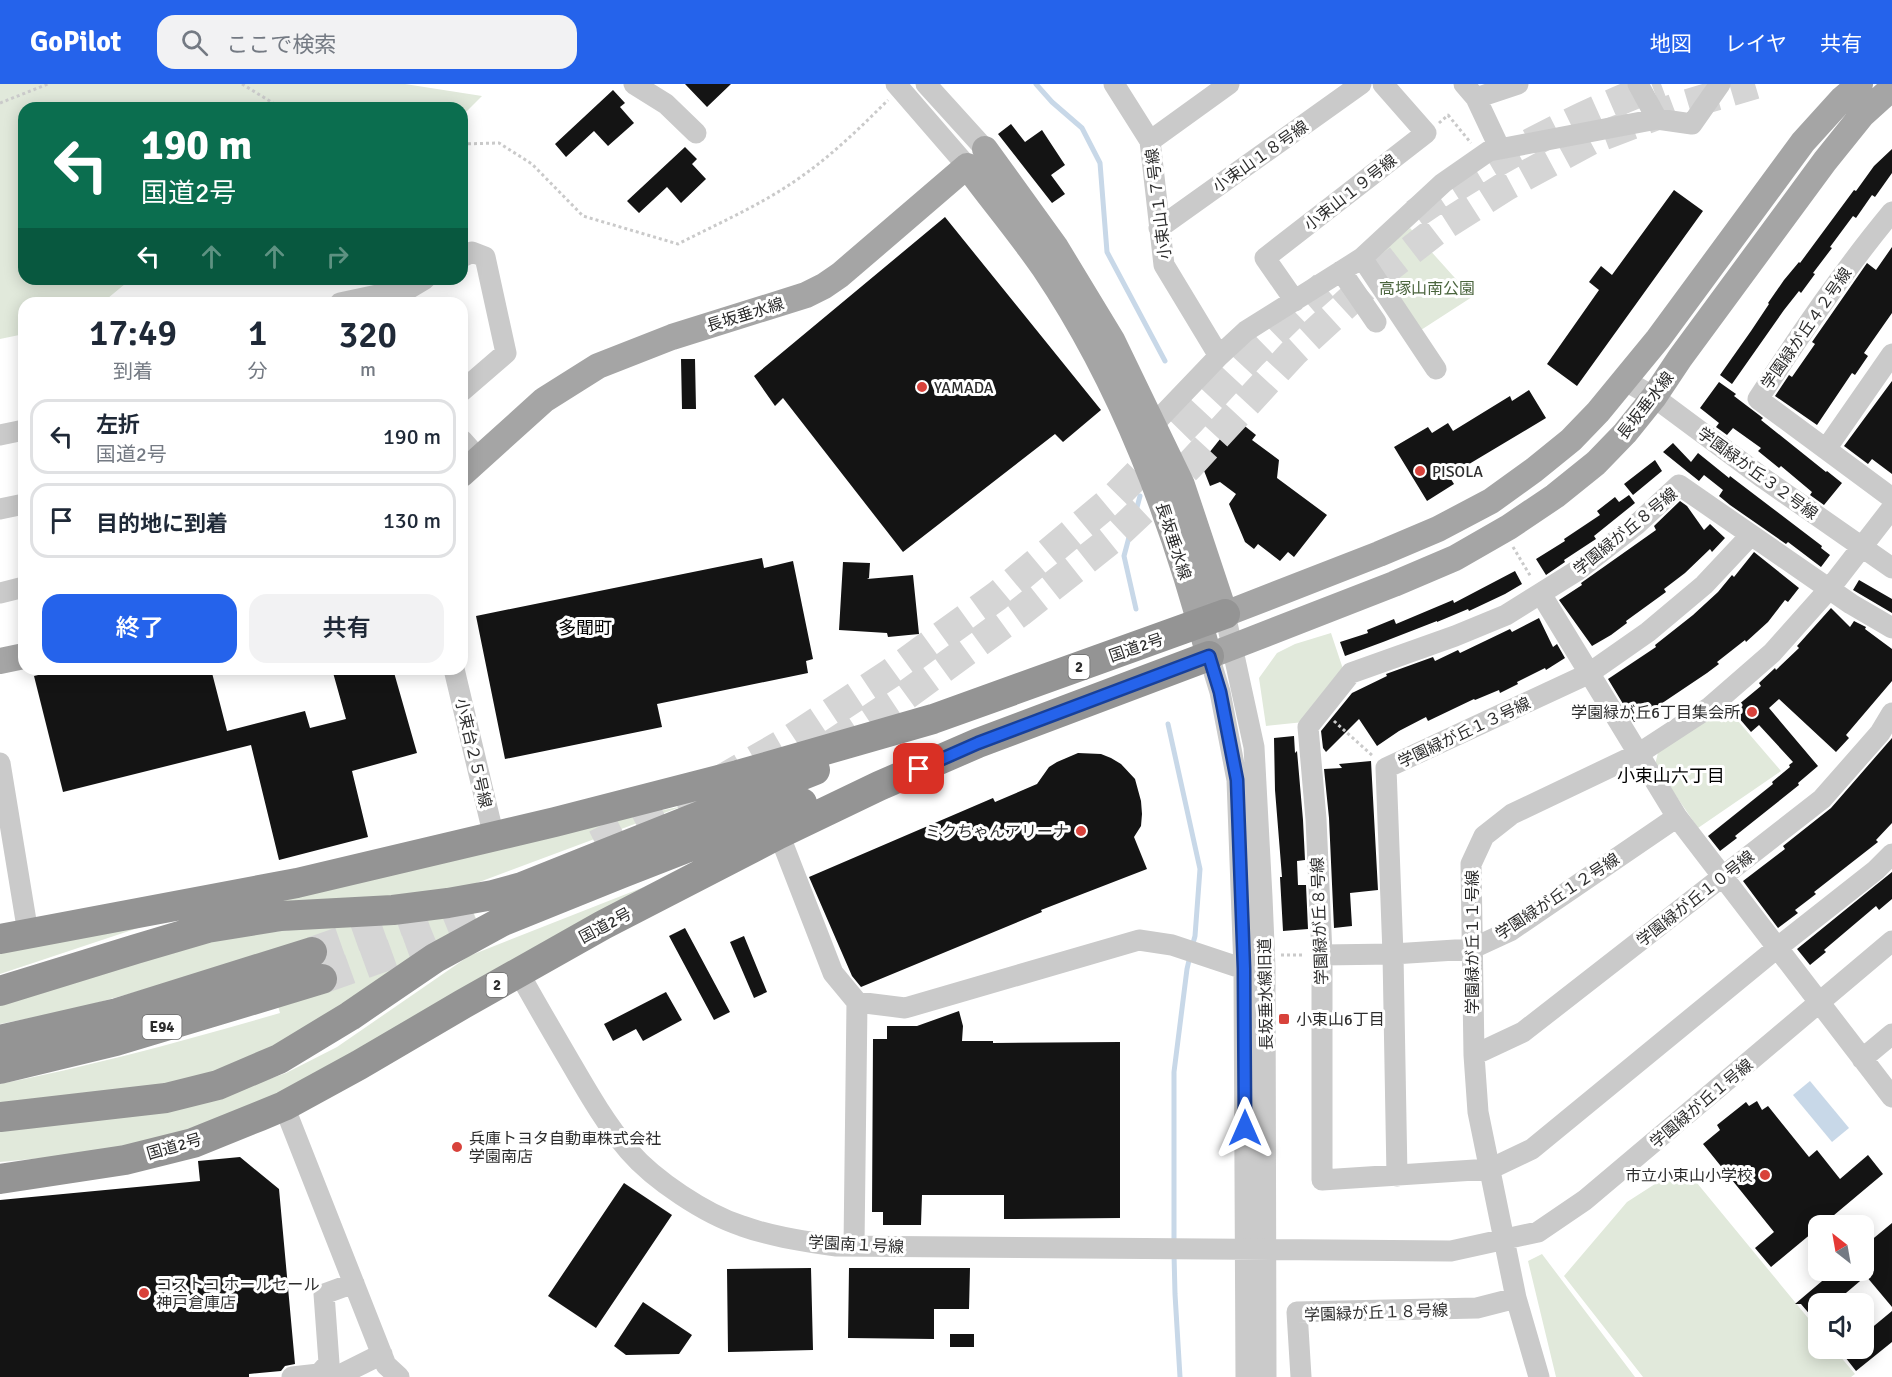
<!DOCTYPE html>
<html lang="ja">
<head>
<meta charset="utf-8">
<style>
  :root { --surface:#fff; --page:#f2f2f3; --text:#1f2937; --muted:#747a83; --line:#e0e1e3; --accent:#2563eb }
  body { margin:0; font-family:Signika,"Noto Sans JP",sans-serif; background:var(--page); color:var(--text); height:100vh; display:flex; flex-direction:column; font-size:22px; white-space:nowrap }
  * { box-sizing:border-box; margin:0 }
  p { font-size:20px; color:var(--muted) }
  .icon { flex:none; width:33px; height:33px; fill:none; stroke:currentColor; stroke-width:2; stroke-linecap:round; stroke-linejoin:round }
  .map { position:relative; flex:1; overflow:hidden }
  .side { position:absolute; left:18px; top:213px; width:450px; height:378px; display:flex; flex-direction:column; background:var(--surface); border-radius:18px; box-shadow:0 3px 15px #0003 }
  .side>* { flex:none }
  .banner { position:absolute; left:18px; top:18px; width:450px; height:183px; border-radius:18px; box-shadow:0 3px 15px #0003; background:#0b6e4f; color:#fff; overflow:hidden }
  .needle { width:39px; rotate:329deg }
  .buttons { position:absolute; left:1808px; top:1131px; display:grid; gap:12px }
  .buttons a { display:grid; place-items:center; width:66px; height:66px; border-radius:12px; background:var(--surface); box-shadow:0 3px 15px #0003; font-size:30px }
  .pin { position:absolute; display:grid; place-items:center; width:51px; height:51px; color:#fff; margin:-26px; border-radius:12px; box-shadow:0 3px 9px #0006 }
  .me { position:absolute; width:66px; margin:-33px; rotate:0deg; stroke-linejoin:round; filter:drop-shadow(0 0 4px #0008) }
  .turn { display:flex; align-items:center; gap:21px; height:126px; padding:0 24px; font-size:27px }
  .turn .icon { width:78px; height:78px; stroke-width:2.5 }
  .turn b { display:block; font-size:42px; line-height:51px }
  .lanes { display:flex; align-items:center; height:57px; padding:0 24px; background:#0003; justify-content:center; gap:30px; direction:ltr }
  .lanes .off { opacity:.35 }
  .eta { display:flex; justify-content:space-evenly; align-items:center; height:102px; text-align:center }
  .eta b { font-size:36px; font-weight:600; line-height:42px }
  .cta { display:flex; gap:12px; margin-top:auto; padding:12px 24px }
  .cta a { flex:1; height:69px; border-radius:18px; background:var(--accent); color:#fff; font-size:24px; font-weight:600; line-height:69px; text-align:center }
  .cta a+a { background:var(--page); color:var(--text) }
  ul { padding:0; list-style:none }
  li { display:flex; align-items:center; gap:18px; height:75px; margin:0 12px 9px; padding:0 12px; border:3px solid var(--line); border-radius:18px }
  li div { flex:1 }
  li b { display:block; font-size:22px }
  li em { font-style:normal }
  header { display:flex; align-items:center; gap:36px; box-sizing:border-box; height:84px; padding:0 30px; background:var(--accent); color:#fff }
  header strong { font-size:28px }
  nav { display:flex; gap:33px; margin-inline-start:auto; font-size:21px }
  .search { width:420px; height:54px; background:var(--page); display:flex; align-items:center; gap:15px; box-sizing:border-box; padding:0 21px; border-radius:18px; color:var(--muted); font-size:22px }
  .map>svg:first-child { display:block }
</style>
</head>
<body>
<header>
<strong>GoPilot</strong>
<div class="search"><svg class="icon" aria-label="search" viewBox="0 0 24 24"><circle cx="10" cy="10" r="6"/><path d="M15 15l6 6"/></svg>ここで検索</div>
<nav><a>地図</a><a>レイヤ</a><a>共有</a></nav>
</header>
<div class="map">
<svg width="1892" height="1293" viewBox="0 0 1892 1293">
  <rect width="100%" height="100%" fill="#fff"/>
  <path fill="#e1e9db" d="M0,0H405L482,12L462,32V24H24V195H131L102,219H24V250L0,255Z
    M1410,144L1472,213L1421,246L1373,175Z
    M1331,549L1344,588L1304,638L1266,642L1259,594L1277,569L1295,560Z
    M1726,623L1781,687L1698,744L1655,681L1659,664Z
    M683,722L458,806L159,837L0,890V865Z
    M644,803L299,1002L173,1052L96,1069L0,1078V1043L211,1016L286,989L337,963L469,872Z
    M472,825L478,839L248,978L156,1006L0,1021V1000C95,981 187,956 280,929L278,922L310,859L71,926L0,940V916L194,857Z
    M1683,1082L1818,1246V1264L1834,1265L1855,1290L1851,1293H1643L1564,1192L1627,1118Z
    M1542,1170L1635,1293H1556L1528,1177Z"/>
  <path fill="#c8d8e8" d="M1810,997L1849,1044L1832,1058L1793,1011Z"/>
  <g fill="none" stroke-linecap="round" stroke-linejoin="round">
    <path stroke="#c8d8e8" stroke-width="5" d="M1036,0L1052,18L1082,44L1100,79L1107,168L1165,277
      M1136,525L1124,472L1140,412
      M1168,640L1200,785L1195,852L1192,863
      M1174,1161V988L1187,885L1190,872
      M1174,1170L1175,1210L1180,1293"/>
  </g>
  <path fill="#141414" d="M685,0H731L707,23Z
    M613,6L625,19L620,23L634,39L608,62L594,47L566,73L555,60Z
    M1011,40L1025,58L1042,46L1065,81L1051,91L1065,110L1052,119L998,50Z
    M685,63L697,75L692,80L706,95L681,119L667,103L639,129L627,117Z
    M1892,65V89L1875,113L1872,111L1856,134L1853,132L1830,163L1832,164L1813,189L1815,190L1801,209L1799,207L1784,226L1732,300L1720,291L1751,247L1769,220L1768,219L1784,196L1799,178L1800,179L1854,106L1856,107L1874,82Z
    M1674,106L1703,127L1577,302L1547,280L1599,206L1589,198L1601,182L1612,191Z
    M945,133L1101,326L1063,358L1055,350L903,468L783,314L775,322L754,292Z
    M1892,163V229L1864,269L1868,272L1855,291L1852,289L1817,341L1775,312L1789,291L1792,293L1815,260L1812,258L1867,179L1876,186Z
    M681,275H695L696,325H682Z
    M1892,297V390L1872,375L1868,380L1844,362Z
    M1719,298L1736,310L1734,312L1763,334L1761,336L1826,388L1827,387L1842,399L1824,421L1810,411L1812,408L1781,382L1779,384L1758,367L1761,364L1733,344L1727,351L1716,343L1719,339L1700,324Z
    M1529,306L1546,334L1449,392L1454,400L1427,417L1394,363L1428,343L1432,349L1448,339L1453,347L1510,312L1512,317Z
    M1236,335L1256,351L1252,356L1279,376L1277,394L1327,431L1294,473L1288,468L1280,477L1258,460L1254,465L1245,458L1229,420L1236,410L1220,398L1210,402L1201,379Z
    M1673,359L1691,378L1698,369L1729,394L1730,392L1822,462L1821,464L1830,471L1821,483L1788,458L1786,460L1730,421L1719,412L1723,406L1704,391L1699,397L1663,368Z
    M1655,376L1662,387L1633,411L1624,400Z
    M1629,411L1635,419L1594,452L1596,455L1564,476L1565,478L1546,491L1536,475L1565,457L1564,455L1600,431L1597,427L1615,413L1619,418Z
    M1680,417L1687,422L1704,446L1710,440L1725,454L1712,468L1710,465L1685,489L1664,505L1666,508L1626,537L1627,539L1611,551L1592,562L1559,516L1582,501L1581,499L1656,446L1654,442Z
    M1754,468L1799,504L1788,518L1785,516L1768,538L1746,558L1745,556L1717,578L1719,580L1707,589L1634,638L1608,595L1656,563L1655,561L1693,531L1718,508L1732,491L1734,493Z
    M762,474L764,484L793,477L813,575L806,577L808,589L657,620L662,643L505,675L476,532Z
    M843,478L870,479L869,494L867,495L913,491L919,550L888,553L887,549L839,546Z
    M1515,487L1522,500L1505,510L1469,527L1468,525L1437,538V537L1383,558L1345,572L1340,558L1368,549L1367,546L1394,535L1396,540L1453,516L1454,519Z
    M1859,496L1892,515V529L1853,506Z
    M1831,524L1850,543L1854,537L1866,543L1865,545L1892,565V597L1846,651L1849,654L1836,668L1779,615L1769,624L1818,682L1798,699L1799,701L1735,752L1737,754L1720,767L1708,752L1773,700L1772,698L1790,683L1789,681L1793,678L1759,641L1751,648L1732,626L1761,602L1759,599L1775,584L1776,586L1799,564L1797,562Z
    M1539,534L1553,563L1557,560L1565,574L1546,586L1545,584L1517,598L1518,600L1500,609L1499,606L1475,616L1474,615L1428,637L1426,633L1399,647L1377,662L1359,635L1326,668L1323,664L1321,647L1352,609L1387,592L1386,590L1433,573L1435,577L1458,566L1460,569L1510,545L1512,548Z
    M63,585H211L227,647L305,627L310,644L346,635L332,585H393L417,669L352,687L368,753L279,776L251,661L63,708L34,592Z
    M1294,652L1295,669L1297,667L1303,736L1305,776L1297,777L1298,801H1306L1308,845L1283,847L1280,793H1282L1275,706L1274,654Z
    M1892,654V739L1876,756L1878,758L1814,808L1816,810L1795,826L1798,829L1778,844L1743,797L1785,765L1783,762L1831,724Z
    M1078,669L1101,670L1111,674L1121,680L1135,695L1141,717L1142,730L1141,742L1134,753L1147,785L1041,826L1042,828L861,903L852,892L809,793L993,714L995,718L1037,700L1049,683L1057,678Z
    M1371,677L1378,806L1350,809L1352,842L1334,844L1329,734L1324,685L1342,684L1339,680Z
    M1892,788V815L1879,826L1876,822L1824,866L1826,868L1810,881L1797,865Z
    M685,844L730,928L714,936L669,852Z
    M744,852L767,908L754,914L730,858Z
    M666,908L682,936L643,957L636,945L613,957L604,940Z
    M959,927L963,942L962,957H993V959L1120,958V1134L1004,1135V1111H922L921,1141H883V1128H872L873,955H887V942H917Z
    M1757,1017L1762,1026L1768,1022L1809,1073L1817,1066L1840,1095L1868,1071L1883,1090L1821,1142H1818V1144L1771,1183L1755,1164L1774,1148L1703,1060L1720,1046L1717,1041L1746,1018L1749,1022Z
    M240,1073L279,1105L295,1280L285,1282L281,1287L249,1290V1293H0V1116L200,1097L198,1077Z
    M624,1099L672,1131L596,1244L548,1212Z
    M1892,1139V1223L1866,1192L1833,1220H1818V1240L1801,1220H1795L1835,1186H1863V1163Z
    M811,1184L813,1266L728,1268L727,1185Z
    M849,1184H970L969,1225H934V1255L848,1254Z
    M643,1218L692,1251L679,1270L626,1271L614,1262Z
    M1892,1227V1258L1856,1287L1838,1264H1863V1251Z
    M950,1250H974V1263H950Z"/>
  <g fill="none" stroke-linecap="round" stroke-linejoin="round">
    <path stroke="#d5d5d5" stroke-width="30" stroke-dasharray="30 15" stroke-linecap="butt" d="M1415,130C1491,77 1575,32 1661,0
      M831,661L902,614L1020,528L1113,454L1188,383L1294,268L1371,197L1437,146L1506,102L1591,56L1681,22L1755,0
      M596,761L693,712L790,656L891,589L997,512L1114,414L1189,338L1251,271L1300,223L1324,202
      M312,868L425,828
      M322,895L433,855L494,830"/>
    <path stroke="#cacaca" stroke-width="3" stroke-dasharray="3 3" stroke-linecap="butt" d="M242,0L281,24
      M0,19L48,0
      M1439,39L1448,31L1471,59
      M462,60L499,59L532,80L583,132L678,160C715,141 754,124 789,101C826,77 857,47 888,16
      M1513,463L1531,493
      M1334,637L1374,673
      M1281,871H1305"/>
    <path stroke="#cacaca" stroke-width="21" d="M634,0L666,20L696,49
      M896,0L967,82
      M926,0L985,65
      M1114,0L1150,57L1164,181L1219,272
      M1464,0L1476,14L1500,65
      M1638,0L1657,35
      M1476,14L1518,0
      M1150,57L1229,0
      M1892,128C1843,187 1800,251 1758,315L1892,414
      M1159,144L1361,0
      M462,173L472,168L485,173L506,269L462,307
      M1362,174L1436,285
      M1341,187L1376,238
      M1295,217L1265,174L1426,49L1383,0
      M340,219L410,204L425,195
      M1624,296L1654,313L1763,394L1892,484
      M1154,340L1219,272L1246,247L1362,174L1443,99L1489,67L1657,35L1692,40L1720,0
      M0,351L24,346
      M462,356L479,375
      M1826,365L1892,270
      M0,425L24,420
      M0,509L24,503
      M1541,510L1677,733L1892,1013
      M1225,530L1254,663L1262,813L1265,884L1266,1293
      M1892,544L1851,520L1679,401L1636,441L1578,486L1506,531L1455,552L1351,589L1308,643L1316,735L1322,871V1096L1490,1085L1532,1065L1777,864L1876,786L1892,770
      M1209,572L1220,608L1237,696L1244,885L1246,1293
      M454,585L494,753
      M0,679L28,849
      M779,750L833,889L857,918L854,1162
      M1322,871L1393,870L1471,865L1510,847L1677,733
      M519,889C535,918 552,947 569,976C587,1007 605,1039 629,1067C654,1096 705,1130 742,1142C773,1153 803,1157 835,1162L1451,1167L1538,1148L1585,1116L1892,857
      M857,918L905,924L1139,856L1172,861L1244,885
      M1474,971L1523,948L1822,715L1880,649L1892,629
      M1862,975L1892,950
      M284,1022L386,1281L399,1293
      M1397,1092L1393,870L1386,684L1588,590L1648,548L1704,501L1750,452
      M292,1293L319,1290L329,1279L324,1210L354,1199
      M336,1293L382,1270
      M1301,1293L1297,1228L1477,1224L1516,1214
      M1539,1293L1516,1214L1478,1028L1474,971L1471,780L1484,752L1512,730L1638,670L1710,623L1772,569L1830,504L1892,424"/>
    <path stroke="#a5a5a5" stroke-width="26" d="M985,65L1055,162L1112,256L1182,401L1225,530L1379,470L1438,445L1491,417L1534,386L1571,356L1598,328L1658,255L1803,58L1842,15L1860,0
      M462,390L544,316L598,282L672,253L806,211L824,202L840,191L967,82C992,116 1020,149 1044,184C1123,301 1173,436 1209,572L1394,500L1455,474L1509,443L1555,412L1596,379L1625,349L1654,313L1680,274L1825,77L1862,31L1892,4
      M0,577L24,572"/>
    <path stroke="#949494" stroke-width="30" d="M0,855L297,799L555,738L738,691L933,635L1225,530
      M0,907L136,865L207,844L281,832L393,826L448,819L493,811L522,803L815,686
      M0,956L117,929L312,868
      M0,985L116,957L322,895
      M0,1033L166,1014L218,1001L279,975L350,932L435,874L501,838L622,789L802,719
      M0,1095L125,1076L193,1059L260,1032L284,1022L359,981L463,920L603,841L779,750L879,702L978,659L1209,572"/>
  </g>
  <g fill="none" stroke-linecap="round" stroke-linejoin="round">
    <g stroke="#184099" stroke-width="15">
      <path id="route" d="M919,685L978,659L1209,572L1220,608L1237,696L1244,885L1245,1044"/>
    </g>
    <use href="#route" stroke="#2563eb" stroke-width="10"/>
  </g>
  <g fill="#d8423b" stroke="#fff" stroke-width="2">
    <circle cx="922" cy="303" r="6"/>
    <circle cx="1420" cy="387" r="6"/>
    <circle cx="1752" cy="628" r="6"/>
    <circle cx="1081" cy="747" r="6"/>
    <rect x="1278" y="929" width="12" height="12" rx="3"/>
    <circle cx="457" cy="1063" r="6"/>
    <circle cx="1765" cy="1091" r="6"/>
    <circle cx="144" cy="1209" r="6"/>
  </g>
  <g text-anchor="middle" stroke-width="6" stroke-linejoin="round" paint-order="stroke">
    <g fill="#fff" stroke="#6c6c6c" stroke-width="1.5">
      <rect x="1068.5" y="571" width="21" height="24" rx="4.5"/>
      <rect x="486.5" y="889" width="21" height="24" rx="4.5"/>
      <rect x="142.5" y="931" width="39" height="24" rx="4.5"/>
    </g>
    <g font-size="15" font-weight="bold" fill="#2d2d2d">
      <text x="1079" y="588">2</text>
      <text x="497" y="906">2</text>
      <text x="162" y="948">E94</text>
    </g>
    <g font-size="16" fill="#2d2d2d" stroke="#fff">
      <text transform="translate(1260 72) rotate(-35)" y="6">小束山１８号線</text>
      <text transform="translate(1350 108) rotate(-38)" y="6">小束山１９号線</text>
      <text transform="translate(1158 120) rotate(-97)" y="6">小束山１７号線</text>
      <text transform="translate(745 230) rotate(-17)" y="6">長坂垂水線</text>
      <text transform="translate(1806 244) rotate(-55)" y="6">学園緑が丘４２号線</text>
      <text transform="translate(1645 321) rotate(-52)" y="6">長坂垂水線</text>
      <text transform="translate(1758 389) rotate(36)" y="6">学園緑が丘３２号線</text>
      <text transform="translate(1625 447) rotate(-39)" y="6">学園緑が丘８号線</text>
      <text transform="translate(1174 457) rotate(72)" y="6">長坂垂水線</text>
      <text transform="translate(1136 563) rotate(-19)" y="6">国道2号</text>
      <text transform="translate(1464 648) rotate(-25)" y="6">学園緑が丘１３号線</text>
      <text transform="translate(474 669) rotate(77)" y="6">小束台２５号線</text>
      <text transform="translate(1557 812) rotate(-33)" y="6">学園緑が丘１２号線</text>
      <text transform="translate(1695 814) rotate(-38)" y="6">学園緑が丘１０号線</text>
      <text transform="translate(1319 837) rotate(-92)" y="6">学園緑が丘８号線</text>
      <text transform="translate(605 841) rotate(-28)" y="6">国道2号</text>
      <text transform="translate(1472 858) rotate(-90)" y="6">学園緑が丘１１号線</text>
      <text transform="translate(1265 910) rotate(-91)" y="6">長坂垂水線旧道</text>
      <text transform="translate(1701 1019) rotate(-40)" y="6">学園緑が丘１号線</text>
      <text transform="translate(174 1062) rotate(-16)" y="6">国道2号</text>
      <text transform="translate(856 1160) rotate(3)" y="6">学園南１号線</text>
      <text transform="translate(1376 1228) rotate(-2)" y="6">学園緑が丘１８号線</text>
    </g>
    <g font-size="16" fill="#4b653e" stroke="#fff">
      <text x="1427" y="210">高塚山南公園</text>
    </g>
    <g font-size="16" fill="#2d2d2d" stroke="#fff" text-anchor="start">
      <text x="934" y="309">YAMADA</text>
      <text x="1432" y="393">PISOLA</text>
      <text x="1740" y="634" text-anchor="end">学園緑が丘6丁目集会所</text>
      <text x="1069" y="753" text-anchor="end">ミクちゃんアリーナ</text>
      <text x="1296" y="941">小束山6丁目</text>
      <text x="469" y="1060">兵庫トヨタ自動車株式会社<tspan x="469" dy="18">学園南店</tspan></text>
      <text x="1753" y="1097" text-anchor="end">市立小束山小学校</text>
      <text x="156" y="1206">コストコ ホールセール<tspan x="156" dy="18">神戸倉庫店</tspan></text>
    </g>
    <g font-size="18" fill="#000" stroke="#fff">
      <text x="585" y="550">多聞町</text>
      <text x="1671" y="698">小束山六丁目</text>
    </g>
  </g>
</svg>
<div class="buttons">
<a><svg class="needle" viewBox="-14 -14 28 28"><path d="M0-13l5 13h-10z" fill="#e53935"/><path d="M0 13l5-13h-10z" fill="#747a83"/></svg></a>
<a><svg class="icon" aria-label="sound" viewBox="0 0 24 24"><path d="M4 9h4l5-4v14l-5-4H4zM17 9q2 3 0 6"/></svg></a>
</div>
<div class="pin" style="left:919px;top:685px;background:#d93025"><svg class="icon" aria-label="arrive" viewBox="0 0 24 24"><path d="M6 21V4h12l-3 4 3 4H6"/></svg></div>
<svg class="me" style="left:1245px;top:1044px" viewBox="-20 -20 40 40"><path d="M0-17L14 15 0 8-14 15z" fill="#2563eb" stroke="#fff" stroke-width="4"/></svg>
<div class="banner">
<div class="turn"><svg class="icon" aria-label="left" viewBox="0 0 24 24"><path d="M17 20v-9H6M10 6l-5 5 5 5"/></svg><div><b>190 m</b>国道2号</div></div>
<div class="lanes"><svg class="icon" aria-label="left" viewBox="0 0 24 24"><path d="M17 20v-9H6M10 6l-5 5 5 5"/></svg><svg class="icon off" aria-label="ahead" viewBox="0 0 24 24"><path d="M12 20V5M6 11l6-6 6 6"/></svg><svg class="icon off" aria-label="ahead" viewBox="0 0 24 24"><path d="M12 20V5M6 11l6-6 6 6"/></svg><svg class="icon off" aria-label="right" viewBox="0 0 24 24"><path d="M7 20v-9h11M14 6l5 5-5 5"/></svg></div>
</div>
<section class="side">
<div class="eta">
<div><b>17:49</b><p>到着</p></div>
<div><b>1</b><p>分</p></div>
<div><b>320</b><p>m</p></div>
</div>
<ul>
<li><svg class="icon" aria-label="left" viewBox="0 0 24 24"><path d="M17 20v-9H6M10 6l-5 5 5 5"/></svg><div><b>左折</b><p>国道2号</p></div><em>190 m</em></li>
<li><svg class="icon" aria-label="arrive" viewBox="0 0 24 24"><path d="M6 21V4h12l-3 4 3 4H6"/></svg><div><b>目的地に到着</b></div><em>130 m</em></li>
</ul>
<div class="cta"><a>終了</a><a>共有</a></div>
</section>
</div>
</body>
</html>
